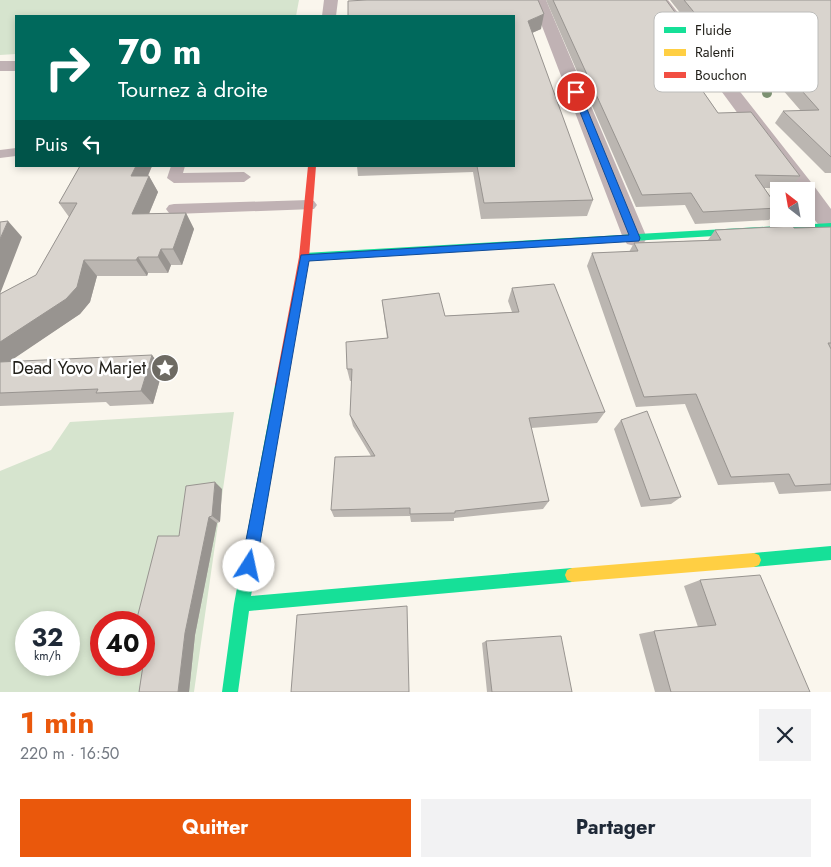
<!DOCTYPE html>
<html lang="fr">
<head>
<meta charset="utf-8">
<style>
  :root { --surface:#fff; --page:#f2f2f3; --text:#1f2937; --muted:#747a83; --accent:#ea580c }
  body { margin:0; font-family:Jost,sans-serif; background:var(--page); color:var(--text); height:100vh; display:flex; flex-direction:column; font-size:19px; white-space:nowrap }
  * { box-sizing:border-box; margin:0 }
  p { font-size:16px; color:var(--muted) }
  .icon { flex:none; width:28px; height:28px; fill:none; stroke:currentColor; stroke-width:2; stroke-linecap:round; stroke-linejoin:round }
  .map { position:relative; height:692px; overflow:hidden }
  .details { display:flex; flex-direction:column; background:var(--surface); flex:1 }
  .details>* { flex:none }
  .guide { position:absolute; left:15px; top:15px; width:500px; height:152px; border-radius:0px; box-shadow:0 2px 8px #0003; background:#00695c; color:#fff; overflow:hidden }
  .needle { width:32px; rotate:329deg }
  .tools { position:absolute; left:770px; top:182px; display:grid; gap:10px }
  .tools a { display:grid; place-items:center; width:45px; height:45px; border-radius:0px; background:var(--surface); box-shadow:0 2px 8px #0003; font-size:25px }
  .speed { position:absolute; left:15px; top:611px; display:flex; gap:10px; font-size:25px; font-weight:700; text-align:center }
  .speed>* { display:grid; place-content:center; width:65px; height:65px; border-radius:50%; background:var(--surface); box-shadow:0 2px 8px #0003; line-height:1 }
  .speed small { font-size:12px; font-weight:400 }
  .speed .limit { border:8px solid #d22; background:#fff; color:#111 }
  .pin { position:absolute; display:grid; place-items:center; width:42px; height:42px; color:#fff; margin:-21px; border:2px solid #fff; border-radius:50%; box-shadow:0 1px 5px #0007 }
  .me { position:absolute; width:55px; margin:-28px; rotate:10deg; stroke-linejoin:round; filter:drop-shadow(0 0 4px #0008) }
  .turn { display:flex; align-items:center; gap:18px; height:105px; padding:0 20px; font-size:22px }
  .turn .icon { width:65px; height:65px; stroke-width:2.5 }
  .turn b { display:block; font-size:35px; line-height:42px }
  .then { display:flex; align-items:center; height:48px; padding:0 20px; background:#0003; gap:10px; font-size:19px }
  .round { display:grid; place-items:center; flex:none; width:52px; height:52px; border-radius:0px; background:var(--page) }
  .overview { display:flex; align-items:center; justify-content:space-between; height:85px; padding:0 20px }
  h1 { font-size:30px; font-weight:700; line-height:38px; color:var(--accent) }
  .action { display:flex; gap:10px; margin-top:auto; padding:10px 20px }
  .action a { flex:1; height:58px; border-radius:0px; background:var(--accent); color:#fff; font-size:20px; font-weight:700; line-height:58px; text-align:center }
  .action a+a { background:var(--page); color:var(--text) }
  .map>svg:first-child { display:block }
</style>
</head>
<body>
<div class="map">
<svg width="831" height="692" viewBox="0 0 831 692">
  <rect width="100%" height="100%" fill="#faf6ed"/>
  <path fill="#d6e4ce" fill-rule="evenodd" d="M0,0H299L296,16H16V54L0,55Z
    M234,412L194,692H0V471L51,450L70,422ZM26,622H69V665H26ZM101,622H144V665H101Z"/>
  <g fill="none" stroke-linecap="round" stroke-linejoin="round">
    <path fill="#c0b2b4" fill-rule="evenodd" d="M16,148V156L0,158V150Z
      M171,166H185L183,173L244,172L251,177L244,182L174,183L167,178Z
      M309,200L314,201L317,205L314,209L174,214L169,213L166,209L169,205L174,204Z"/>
    <path fill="#c0b2b4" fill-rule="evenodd" d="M324,0H338L336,16H322Z
      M532,0H546L647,238L643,244L635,246L627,244L623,238Z
      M654,0H668L814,186L831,209V233L823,231L806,208V191H795Z
      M0,61H16V71H0Z"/>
    <path fill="#16e098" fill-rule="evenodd" d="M831,223V229L304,261L299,257L304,253Z
      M281,380L285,381L287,385L251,596L572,568L577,570L579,575L577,580L572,582L249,611L238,692H222L234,604L275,385L277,381Z
      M831,546V560L754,567L749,565L747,560L749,555L754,553Z"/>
    <path fill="#ffcf43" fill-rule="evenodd" d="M754,553L759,555L761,560L759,565L754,567L572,582L567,580L565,575L567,570L572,568Z"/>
    <path fill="#f24e42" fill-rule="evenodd" d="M308,166H316L309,257L287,385L285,389L281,390L277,389L275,385L299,257Z"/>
  </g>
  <circle fill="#7c9172" cx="767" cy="93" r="5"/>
  <path fill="#bbb6b1" d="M546,0H666L707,56L701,67L687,68L718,113L800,176L791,188H764L778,208L769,220L695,224L685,205L636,207Z
    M670,0H831V173H825L775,123L783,111H801L762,66L723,67Z
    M514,16L541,29L532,33L593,200L587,216L481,219L473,172L358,176L357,166H514Z
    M80,166H152L148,176H149L158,192L149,214L186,213L194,229L182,265H171L168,273H148L147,276H97L90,302L80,314L9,361L163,369L153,404L110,406L106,402L0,406V294L36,275L69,217L59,203Z
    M831,227V491L779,494L774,482L718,485L685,404L636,407L587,266L592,253L629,252L634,243L708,240L715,230Z
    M512,288L605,412L597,423L531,428L549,501L543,509L454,518V521L411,522L410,516L334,517L331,510L371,456L353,426L350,415L352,381H350L347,369L387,338L382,300L445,316L512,312L508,301Z
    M621,420L681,497L671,504L641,507L614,429Z
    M222,489L220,522L217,523L195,635L189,692H139L149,628H144V622L179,536Z
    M700,580L810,692H655L639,634L654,631L698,627L684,586Z
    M486,641L572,692H487L482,643Z"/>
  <path fill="#989490" d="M544,14L541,29L525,36L528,21Z
    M136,166H152L140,193L131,176Z
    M149,176L158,192L142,230L132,214Z
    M186,213L194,229L182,265L173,249Z
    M8,221L22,237L0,294V239Z
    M161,249L171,265L168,273L158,257Z
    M138,257L148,273L147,276L136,260Z
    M84,260L97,276L90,302L80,314L0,368V342Z
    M152,355L163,369L153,404L141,391Z
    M215,482L222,489L220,522L212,516Z
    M209,517L217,523L195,635L189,692H178L185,633Z"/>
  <path fill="#d9d4ce" stroke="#989490" d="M367,0H538L544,14L528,21L593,200L484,203L477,166H514V16H348V1Z
    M553,0H666L707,56L679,57L718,113L751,112L800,176L755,175L778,208L703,212L691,193L642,195Z
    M684,0H831V157L783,111L819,110L769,54L729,55Z
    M80,166H136L131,176H149L132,214L186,213L173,249H161L158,257H138L136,260H84L77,287L66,299L0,342V294L36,275L77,203H59Z
    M8,221L0,239V222Z
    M793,226L794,228L831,227V343H828L831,349V484L795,486L789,474L731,477L696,394L644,397L592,253L638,251L634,243L721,240L715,230Z
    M554,284L605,412L529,418L549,501L455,511V513L410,514V508L331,510L335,457L375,456L350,415L352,369H347L346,342L388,338L382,300L439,293L445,316L519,312L512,288Z
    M152,355L141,391L96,393L98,389L0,393V362Z
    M647,411L681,497L650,500L621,420Z
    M215,482L212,516L209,517L185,633L178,692H139L149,626H144V622H136L158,536H179L186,486Z
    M760,575L810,692H671L654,631L716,625L700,580Z
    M407,606L409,692H291L297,615Z
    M561,636L572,692H492L486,641Z"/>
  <path fill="#1a73e8" stroke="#114b97" d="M576,89L580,92L640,238L639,241L309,261L256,566L254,571L249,573L244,571L241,566L301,255L629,235L572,92Z"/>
  <defs>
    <g id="sight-disc" transform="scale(1.4375)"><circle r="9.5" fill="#6d6a63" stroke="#fff"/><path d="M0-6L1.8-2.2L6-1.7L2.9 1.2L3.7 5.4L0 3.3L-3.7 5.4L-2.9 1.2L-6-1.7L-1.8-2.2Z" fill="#fff"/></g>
  </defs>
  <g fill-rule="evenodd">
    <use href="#sight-disc" x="165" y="368"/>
  </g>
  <g text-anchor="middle" stroke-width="5" stroke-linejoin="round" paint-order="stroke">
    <g font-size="18" fill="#211f19" stroke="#fff" text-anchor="end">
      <text x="146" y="374">Dead Yovo Marjet</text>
    </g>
  </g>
  <rect x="654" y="12" width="164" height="80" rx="8" fill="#fff" stroke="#bcbcba" stroke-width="1"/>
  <rect x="664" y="27" width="22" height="6" fill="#16e098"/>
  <rect x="664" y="49" width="22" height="7" fill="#ffcf43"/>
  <rect x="664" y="72" width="22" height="6" fill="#f24e42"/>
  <g font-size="14" fill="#211f19">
    <text x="695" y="35">Fluide</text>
    <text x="695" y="57">Ralenti</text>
    <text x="695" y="80">Bouchon</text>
  </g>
</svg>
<div class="tools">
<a><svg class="needle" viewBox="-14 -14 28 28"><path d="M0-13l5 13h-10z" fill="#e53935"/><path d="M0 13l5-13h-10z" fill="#747a83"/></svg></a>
</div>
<div class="speed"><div>32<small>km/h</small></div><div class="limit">40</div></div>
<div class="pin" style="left:576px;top:92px;background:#d93025"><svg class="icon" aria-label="arrive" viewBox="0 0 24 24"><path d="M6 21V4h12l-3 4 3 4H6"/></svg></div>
<svg class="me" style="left:249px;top:566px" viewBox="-20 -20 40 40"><circle r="19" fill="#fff"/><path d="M0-13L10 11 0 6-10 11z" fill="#1a73e8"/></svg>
<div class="guide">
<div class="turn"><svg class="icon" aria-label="right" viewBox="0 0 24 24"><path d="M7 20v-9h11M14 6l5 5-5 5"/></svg><div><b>70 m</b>Tournez à droite</div></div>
<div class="then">Puis<svg class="icon" aria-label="left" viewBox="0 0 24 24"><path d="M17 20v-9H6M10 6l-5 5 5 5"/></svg></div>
</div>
</div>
<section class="details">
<div class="overview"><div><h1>1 min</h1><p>220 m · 16:50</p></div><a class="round"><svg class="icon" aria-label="close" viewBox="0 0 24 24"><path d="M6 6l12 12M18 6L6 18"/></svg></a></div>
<div class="action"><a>Quitter</a><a>Partager</a></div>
</section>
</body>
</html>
